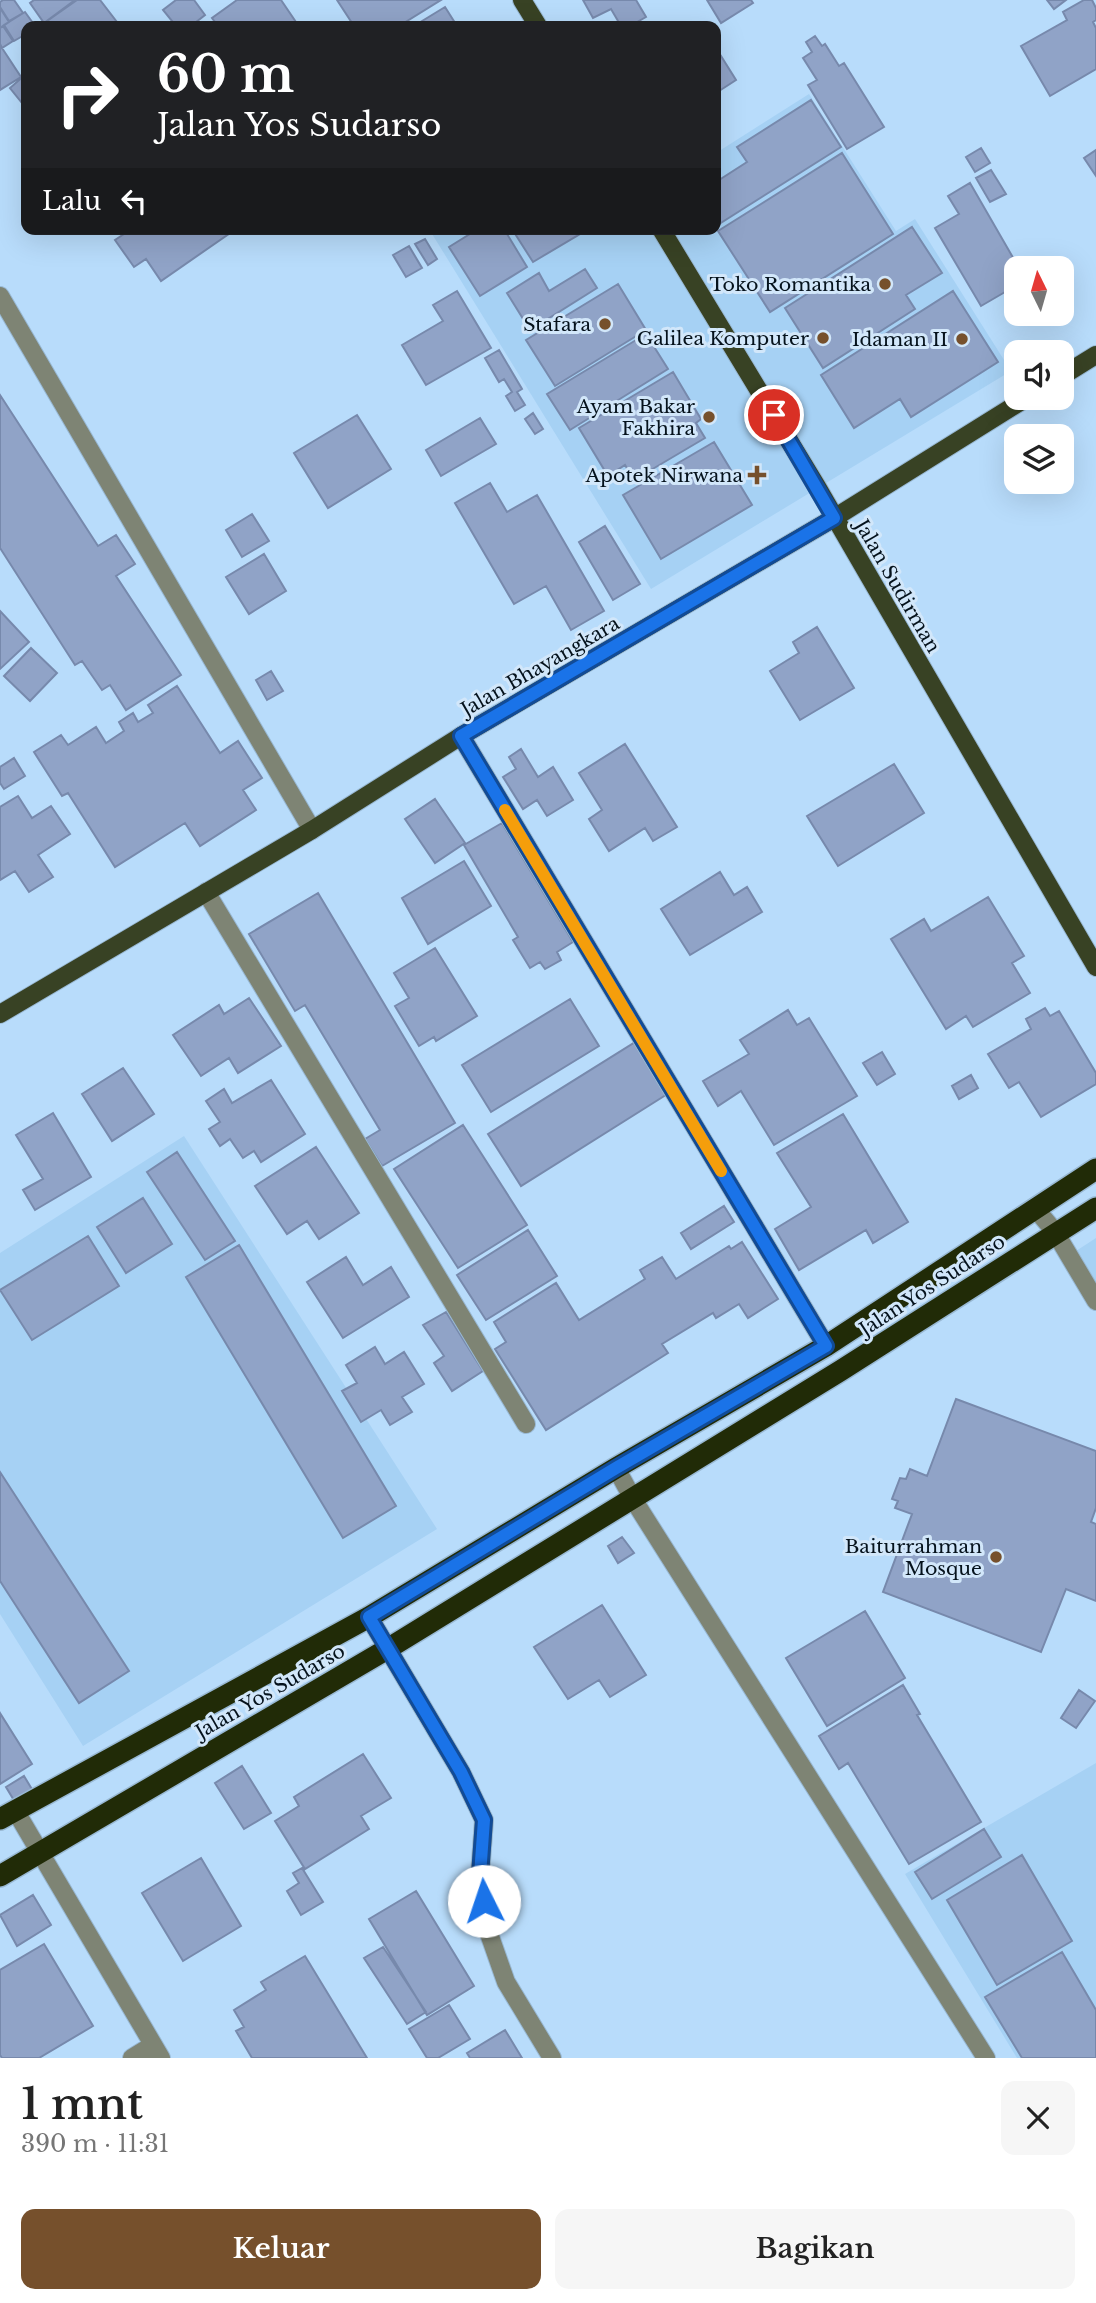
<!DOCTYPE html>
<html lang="id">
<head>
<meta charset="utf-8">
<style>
  :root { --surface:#fff; --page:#f6f6f6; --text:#222; --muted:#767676; --accent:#76502c }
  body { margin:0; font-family:"Libre Baskerville",serif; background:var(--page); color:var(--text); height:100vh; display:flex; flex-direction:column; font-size:26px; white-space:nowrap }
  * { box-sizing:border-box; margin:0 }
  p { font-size:23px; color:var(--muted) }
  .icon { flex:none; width:38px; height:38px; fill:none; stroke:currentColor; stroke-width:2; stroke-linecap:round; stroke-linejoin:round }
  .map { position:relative; height:2058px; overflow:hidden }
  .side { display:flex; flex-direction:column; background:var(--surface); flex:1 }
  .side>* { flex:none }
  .banner { position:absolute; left:21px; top:21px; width:700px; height:214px; border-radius:14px; box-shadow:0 7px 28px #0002; background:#202124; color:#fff; overflow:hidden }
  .needle { width:46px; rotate:355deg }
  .fabs { position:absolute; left:1004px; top:256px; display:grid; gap:14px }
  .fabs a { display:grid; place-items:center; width:70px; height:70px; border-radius:14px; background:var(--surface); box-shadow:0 7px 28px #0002; font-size:35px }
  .pin { position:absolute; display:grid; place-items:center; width:60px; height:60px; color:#fff; margin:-30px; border:4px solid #fff; border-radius:50%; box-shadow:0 2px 7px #0007 }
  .me { position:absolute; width:77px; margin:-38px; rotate:356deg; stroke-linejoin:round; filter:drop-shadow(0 0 5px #0008) }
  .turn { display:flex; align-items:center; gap:24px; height:147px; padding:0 21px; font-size:32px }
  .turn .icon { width:91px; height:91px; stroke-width:2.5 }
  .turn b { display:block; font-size:49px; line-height:60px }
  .then { display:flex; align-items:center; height:66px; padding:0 21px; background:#0003; gap:14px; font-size:26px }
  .round { display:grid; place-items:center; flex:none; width:74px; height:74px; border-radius:14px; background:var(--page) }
  .head { display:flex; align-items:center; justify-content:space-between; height:119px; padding:0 21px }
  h1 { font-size:42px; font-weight:600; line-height:52px }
  .button { display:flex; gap:14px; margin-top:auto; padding:14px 21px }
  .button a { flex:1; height:80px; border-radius:14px; background:var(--accent); color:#fff; font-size:28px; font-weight:600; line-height:80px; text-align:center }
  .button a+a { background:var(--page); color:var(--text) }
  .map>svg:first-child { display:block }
</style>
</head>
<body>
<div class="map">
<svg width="1096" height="2058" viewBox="0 0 1096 2058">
  <rect width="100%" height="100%" fill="#b8dcfb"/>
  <path fill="#a6d1f4" d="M809,94L896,231L915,219L1011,371L651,589L429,229H716V153Z
    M184,1136L437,1529L83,1746L0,1614V1253Z
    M1096,1238V1284L1076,1251Z
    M1096,1763V2058H1017L905,1874Z"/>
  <path fill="#90a3c7" stroke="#7789ac" stroke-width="2" d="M3,0H14L23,13L9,21L0,7V2Z
    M34,0H75L44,23L30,3Z
    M77,0H100L120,26H40Z
    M176,0H194L205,15L191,26H176L163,10Z
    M237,0H281L298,25L218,26L212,18Z
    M337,0H441L399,26H354Z
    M583,0H636L646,17L630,26H621L611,9L593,18Z
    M707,0H751L753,3L721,23Z
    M1047,0H1066L1054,9Z
    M1084,0H1092L1096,8V20L1093,22L1096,28V69L1050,96L1021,46L1067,20L1063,12Z
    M445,7L457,26H414Z
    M0,8L9,22L0,28Z
    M25,12L35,26H26V34L14,41L4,25Z
    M3,26L13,41L2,48L0,44V28Z
    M815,36L822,46L825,44L839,66L844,63L884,127L847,149L808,85L817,80L803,58L812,52L806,42Z
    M0,45L21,77L0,90Z
    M716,48L736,80L716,93Z
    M26,74V108L10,88Z
    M811,100L841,147L716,226V182L747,162L737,147Z
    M981,148L990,163L975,172L966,157Z
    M1096,150V176L1084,158Z
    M842,153L893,234L770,312L718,231Z
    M991,170L1006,194L990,202L976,178Z
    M970,183L1019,268H1017V285L981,306L935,228L959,214L948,196Z
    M912,227L942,273L906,295L915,309L823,368L785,308Z
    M125,229H236L161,281L146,259L134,267L115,240L127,232Z
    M478,229H504L527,267L480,296L449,247Z
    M512,229H584L585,231L533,262Z
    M425,239L437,259L428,265L415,244Z
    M409,246L422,268L406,277L393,255Z
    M585,269L597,288L530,330L507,293L539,273L549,291Z
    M618,284L646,330L555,386L526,340Z
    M457,291L491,348L426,385L402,345L443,321L433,305Z
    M953,291L998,362L911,417L900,399L854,428L821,375Z
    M646,334L668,369L570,430L547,394Z
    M499,350L522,389L517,392L525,405L515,411L506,396L512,392L504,379L499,382L485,358Z
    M673,372L701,419L696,423L705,438L634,480L625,465L608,476L579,428Z
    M0,395L98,546L116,535L135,564L116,576L181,675L126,710L110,685L102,690L82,661L75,665L0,548Z
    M533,413L543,429L535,434L525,419Z
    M357,415L391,469L328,508L294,453Z
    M480,418L496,444L441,476L426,450Z
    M714,442L752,505L661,559L623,495Z
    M490,483L507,512L537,495L604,611L571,630L546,586L514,604L455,503Z
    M252,514L269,541L242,557L226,530Z
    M605,526L640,584L613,600L579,542Z
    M264,554L286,591L249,614L226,577Z
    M0,611L29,642L0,669Z
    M817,627L854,688L800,720L770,671L799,653L793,642Z
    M31,648L57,673L30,701L4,676Z
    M271,671L283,691L267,700L256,680Z
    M177,686L220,753L238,741L262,778L243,790L256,810L200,846L185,823L115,867L68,793L62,796L34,752L61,735L68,745L96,727L106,743L124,731L119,722L133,713L138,722L153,713L148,705Z
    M625,744L677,827L653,841L645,828L609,851L589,819L602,810L579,773Z
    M521,749L538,777L553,767L573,800L547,816L537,800L523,809L503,777L516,769L509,757Z
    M14,758L25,776L4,789L0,783V767Z
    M894,764L924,813L838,866L807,816Z
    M18,796L32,818L51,806L70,834L38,855L53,877L29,892L15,871L0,880V807Z
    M435,799L465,843L435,863L405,819Z
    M502,823L573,942L557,952L561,960L545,969L540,962L530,968L513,940L518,937L464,845Z
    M464,861L491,906L428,944L402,898Z
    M720,872L734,895L747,887L762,912L690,955L661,909Z
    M318,893L455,1123L382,1166L365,1139L380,1130L305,1005L295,1011L249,934Z
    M988,897L1024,956L1012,963L1030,993L973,1027L966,1016L946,1029L891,939L924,919L931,931Z
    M435,948L477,1016L436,1041L434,1037L419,1046L395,1006L409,998L394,973Z
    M249,998L281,1046L238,1073L229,1058L201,1076L173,1035L219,1005L224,1014Z
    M570,999L599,1046L491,1112L462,1065Z
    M1045,1008L1050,1016L1059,1011L1096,1073V1084L1041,1117L1019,1082L1009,1088L988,1054L1031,1029L1026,1019Z
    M788,1010L797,1025L809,1018L857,1096L774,1145L741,1091L718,1106L703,1081L749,1054L740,1040Z
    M637,1041L669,1093L521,1186L488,1134Z
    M882,1052L895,1074L877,1085L863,1063Z
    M123,1068L154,1114L112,1141L82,1094Z
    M971,1075L978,1088L959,1099L952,1086Z
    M271,1080L305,1134L261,1162L254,1151L243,1158L230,1139L220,1146L209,1129L220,1122L206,1101L224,1089L232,1103Z
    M53,1113L91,1177L35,1210L23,1190L43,1179L16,1135Z
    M843,1114L908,1222L873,1243L866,1230L799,1270L775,1229L811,1207L777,1153Z
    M463,1125L527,1225L458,1268L394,1169Z
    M316,1147L359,1213L319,1239L307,1221L287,1234L255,1186Z
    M177,1152L235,1241L205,1260L147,1172Z
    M143,1198L172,1244L126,1273L97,1227Z
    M724,1206L734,1222L691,1249L681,1233Z
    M528,1230L557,1276L486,1320L457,1275Z
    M88,1236L119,1286L32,1340L0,1290Z
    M742,1242L778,1299L748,1318L739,1304L716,1318L713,1313L662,1344L668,1353L546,1430L495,1349L506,1342L494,1322L556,1283L579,1320L645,1279L640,1270L662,1257L676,1279L729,1246L731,1249Z
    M239,1245L396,1506L343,1538L186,1277Z
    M346,1257L363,1285L391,1267L409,1297L343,1338L307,1282Z
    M446,1312L483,1371L452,1391L434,1363L444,1356L423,1325Z
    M375,1347L385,1364L404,1352L424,1384L402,1397L412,1412L390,1425L381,1410L361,1422L342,1391L357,1383L346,1365Z
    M956,1399L1096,1451V1508L1091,1522L1096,1524V1601L1066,1589L1041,1652L883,1592L912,1514L895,1508L898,1501L892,1499L900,1478L906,1479L910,1469L927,1476Z
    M0,1472L129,1671L79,1703L0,1581Z
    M622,1537L634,1553L618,1563L608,1546Z
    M602,1605L646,1675L610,1697L599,1680L568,1699L534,1647Z
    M865,1611L905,1678L827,1726L786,1658Z
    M903,1685L920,1714L917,1715L981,1822L909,1864L848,1763L839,1769L819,1736Z
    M1079,1690L1095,1701L1076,1728L1061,1718Z
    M0,1713L32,1764L0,1784Z
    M363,1754L391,1798L361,1816L369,1829L305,1869L275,1821L299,1806L294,1797Z
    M242,1766L271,1813L244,1829L215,1783Z
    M24,1776L33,1791L15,1802L6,1787Z
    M984,1829L1001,1857L932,1899L915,1872Z
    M1022,1855L1072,1941L997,1985L947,1900Z
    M201,1858L241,1926L183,1961L142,1893Z
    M302,1868L323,1902L301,1915L287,1891L299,1883L293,1873Z
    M416,1891L474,1986L427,2015L369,1919Z
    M33,1895L51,1925L17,1946L0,1915Z
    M44,1944L93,2026L39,2058H2L0,2055V1970Z
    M383,1947L426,2012L407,2024L364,1958Z
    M1062,1952L1096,2010V2058H1022L985,1997Z
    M305,1956L367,2058H252L236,2031L244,2027L234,2010L266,1990L261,1982Z
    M449,2005L470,2039L438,2058H427L409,2029Z
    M505,2030L522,2058H470L467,2053Z"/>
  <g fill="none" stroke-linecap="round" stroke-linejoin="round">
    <g stroke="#98b8d3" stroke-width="20">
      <path id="minor" d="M0,296L312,830
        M461,736L826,1346
        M206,892L526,1424
        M1035,1208L1055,1232L1096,1301
        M616,1468L633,1499L986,2058
        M369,1617L461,1772L484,1820L480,1875L487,1928L506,1982L552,2058
        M15,1810L161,2058
        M132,2058L153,2045"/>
    </g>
    <g stroke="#98b8d3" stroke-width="20">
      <path id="major" d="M522,0L538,26
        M661,229L816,485L1096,967
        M1062,376L1096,355
        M0,1014L312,830L461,736L834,518L1028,397"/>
    </g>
    <g stroke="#98b8d3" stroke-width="24">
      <path id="highway" d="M0,1819L369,1617L616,1468L826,1346L1096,1169
        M0,1876L389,1648L840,1371L1096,1208"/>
    </g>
    <use href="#minor" stroke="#7e8474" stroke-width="18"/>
    <use href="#major" stroke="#384224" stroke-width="18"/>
    <use href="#highway" stroke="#212b07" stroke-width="21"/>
  </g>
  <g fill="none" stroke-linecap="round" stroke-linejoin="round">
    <g stroke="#114b97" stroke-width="18">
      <path id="route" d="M484,1901L480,1875L484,1820L461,1772L369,1617L616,1468L826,1346L461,736L834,518L774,415"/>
    </g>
    <use href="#route" stroke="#1a73e8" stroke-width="12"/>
    <path stroke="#f59e0b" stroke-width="12" d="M505,810L721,1171"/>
  </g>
  <g fill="#76502c" stroke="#d2e7fa" stroke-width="2.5">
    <circle cx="885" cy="284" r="7"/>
    <circle cx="605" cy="324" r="7"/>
    <circle cx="823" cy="338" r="7"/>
    <circle cx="962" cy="339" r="7"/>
    <circle cx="709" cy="417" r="7"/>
    <path d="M753.5 464.5h7v7h7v7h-7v7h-7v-7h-7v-7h7z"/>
    <circle cx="996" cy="1557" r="7"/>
  </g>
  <g text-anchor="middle" stroke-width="6" stroke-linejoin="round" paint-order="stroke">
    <g font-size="19" fill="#05121c" stroke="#d2e7fa" text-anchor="end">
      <text x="871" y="291">Toko Romantika</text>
      <text x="591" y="331">Stafara</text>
      <text x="809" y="345">Galilea Komputer</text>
      <text x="948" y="346">Idaman II</text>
      <text x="695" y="413">Ayam Bakar<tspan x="695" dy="22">Fakhira</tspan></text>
      <text x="743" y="482">Apotek Nirwana</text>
      <text x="982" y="1553">Baiturrahman<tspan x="982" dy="22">Mosque</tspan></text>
    </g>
    <g font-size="19" fill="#05121c" stroke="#d2e7fa">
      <text transform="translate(898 586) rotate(60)" y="7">Jalan Sudirman</text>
      <text transform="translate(540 666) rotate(-30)" y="7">Jalan Bhayangkara</text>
      <text transform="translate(932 1285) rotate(-33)" y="7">Jalan Yos Sudarso</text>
      <text transform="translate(270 1691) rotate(-30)" y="7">Jalan Yos Sudarso</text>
    </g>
  </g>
</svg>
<div class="fabs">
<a><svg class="needle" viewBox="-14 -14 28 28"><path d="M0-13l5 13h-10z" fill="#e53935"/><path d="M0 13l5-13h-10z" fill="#767676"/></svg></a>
<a><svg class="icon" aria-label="sound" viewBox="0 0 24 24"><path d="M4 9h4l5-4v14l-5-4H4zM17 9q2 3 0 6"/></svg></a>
<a><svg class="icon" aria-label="layers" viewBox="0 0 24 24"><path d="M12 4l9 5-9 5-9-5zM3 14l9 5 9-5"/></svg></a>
</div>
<div class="pin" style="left:774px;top:415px;background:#d93025"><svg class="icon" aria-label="arrive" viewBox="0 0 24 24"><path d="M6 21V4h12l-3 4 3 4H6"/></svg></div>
<svg class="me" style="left:484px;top:1901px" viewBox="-20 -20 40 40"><circle r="19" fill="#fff"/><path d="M0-13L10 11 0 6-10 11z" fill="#1a73e8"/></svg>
<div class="banner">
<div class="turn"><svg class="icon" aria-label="right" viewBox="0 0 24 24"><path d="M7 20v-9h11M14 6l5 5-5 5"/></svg><div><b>60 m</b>Jalan Yos Sudarso</div></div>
<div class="then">Lalu<svg class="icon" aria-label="left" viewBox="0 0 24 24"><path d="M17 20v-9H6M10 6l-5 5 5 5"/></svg></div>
</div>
</div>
<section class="side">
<div class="head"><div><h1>1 mnt</h1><p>390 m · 11:31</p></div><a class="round"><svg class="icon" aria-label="close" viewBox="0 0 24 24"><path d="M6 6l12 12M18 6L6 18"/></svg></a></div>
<div class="button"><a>Keluar</a><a>Bagikan</a></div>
</section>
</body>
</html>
